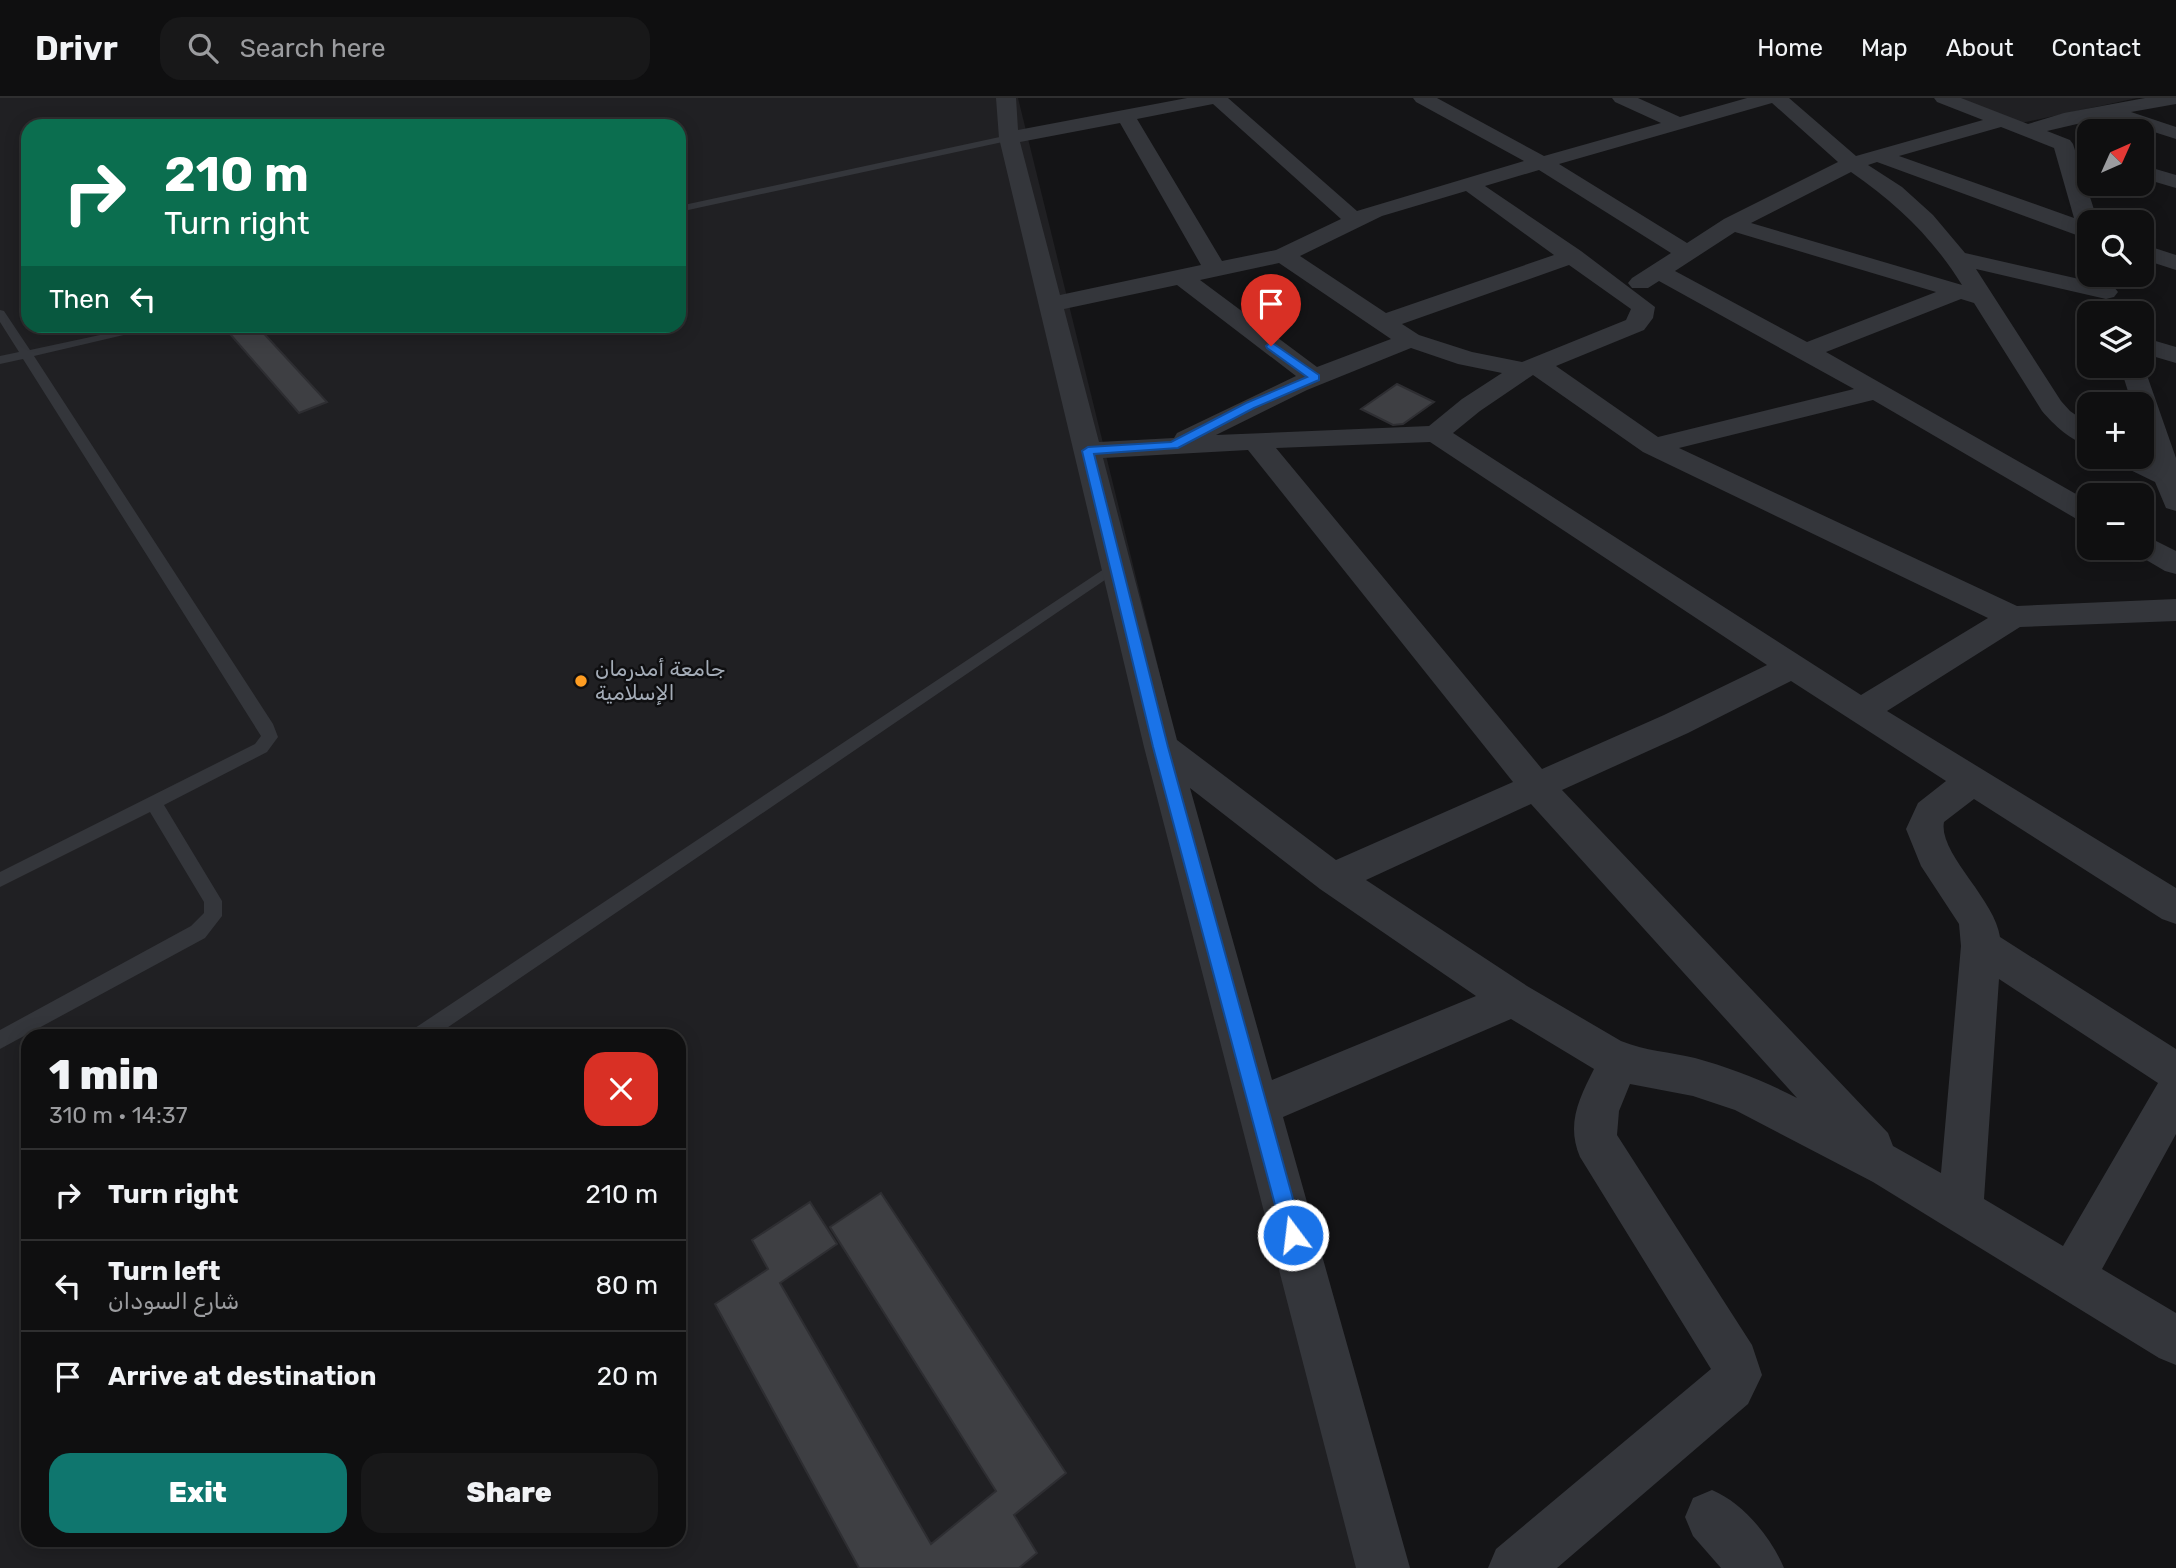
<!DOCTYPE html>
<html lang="en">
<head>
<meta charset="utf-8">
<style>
  :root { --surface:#0f0f10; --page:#181819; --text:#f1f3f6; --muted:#9b9c9f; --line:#2f2f30; --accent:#0f766e }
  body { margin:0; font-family:Rubik,Cairo,sans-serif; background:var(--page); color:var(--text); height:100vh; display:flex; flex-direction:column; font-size:26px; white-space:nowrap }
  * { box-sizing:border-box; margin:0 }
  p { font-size:23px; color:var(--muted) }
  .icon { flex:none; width:38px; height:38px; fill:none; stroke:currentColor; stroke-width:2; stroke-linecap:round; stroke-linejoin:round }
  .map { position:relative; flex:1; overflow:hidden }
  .panel { position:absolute; left:21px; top:931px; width:665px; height:518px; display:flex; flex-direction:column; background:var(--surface); border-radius:21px; box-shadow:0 4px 18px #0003,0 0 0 2px var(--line) }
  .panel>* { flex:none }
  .banner { position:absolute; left:21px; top:21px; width:665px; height:214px; border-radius:21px; box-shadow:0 4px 18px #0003,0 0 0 2px var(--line); background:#0b6e4f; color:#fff; overflow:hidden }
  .needle { width:46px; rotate:45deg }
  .buttons { position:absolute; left:2077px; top:21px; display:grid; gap:14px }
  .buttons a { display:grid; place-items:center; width:77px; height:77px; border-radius:14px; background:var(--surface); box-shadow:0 4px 18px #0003,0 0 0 2px var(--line); font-size:35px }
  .pin { position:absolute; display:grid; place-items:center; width:60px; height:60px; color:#fff; margin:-72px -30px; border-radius:50% 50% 50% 0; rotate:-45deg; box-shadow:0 0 7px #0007 }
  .pin .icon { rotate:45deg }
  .me { position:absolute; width:77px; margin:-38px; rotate:345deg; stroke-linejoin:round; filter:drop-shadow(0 0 5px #0008) }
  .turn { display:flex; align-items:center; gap:24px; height:147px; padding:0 28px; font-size:32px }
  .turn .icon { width:91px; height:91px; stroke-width:2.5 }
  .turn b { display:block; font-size:49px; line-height:60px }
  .then { display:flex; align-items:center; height:66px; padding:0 28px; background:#0003; gap:14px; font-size:26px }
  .round { display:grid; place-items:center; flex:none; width:74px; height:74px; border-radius:21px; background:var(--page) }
  .overview { display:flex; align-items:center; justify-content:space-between; height:119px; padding:0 28px }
  h1 { font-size:42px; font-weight:800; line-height:52px }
  .button { display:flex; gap:14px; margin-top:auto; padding:14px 28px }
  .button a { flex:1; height:80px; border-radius:21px; background:var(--accent); color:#fff; font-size:28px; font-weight:800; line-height:80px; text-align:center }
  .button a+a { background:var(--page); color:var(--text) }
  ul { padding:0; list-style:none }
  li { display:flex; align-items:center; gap:21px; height:91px; padding:0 28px; border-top:2px solid var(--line) }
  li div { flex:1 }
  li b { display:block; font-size:26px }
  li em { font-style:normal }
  header { display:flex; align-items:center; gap:42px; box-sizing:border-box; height:98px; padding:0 35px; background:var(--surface); border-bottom:2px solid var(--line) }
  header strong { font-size:33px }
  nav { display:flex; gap:38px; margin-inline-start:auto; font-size:24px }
  .search { width:490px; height:63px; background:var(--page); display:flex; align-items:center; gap:18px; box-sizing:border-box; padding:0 24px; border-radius:21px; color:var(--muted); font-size:26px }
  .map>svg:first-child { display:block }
</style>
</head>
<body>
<header>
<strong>Drivr</strong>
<div class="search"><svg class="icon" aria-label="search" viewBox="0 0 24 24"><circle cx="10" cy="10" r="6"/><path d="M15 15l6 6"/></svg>Search here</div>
<nav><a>Home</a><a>Map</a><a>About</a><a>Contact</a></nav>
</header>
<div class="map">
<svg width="2176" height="1470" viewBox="0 0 2176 1470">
  <rect width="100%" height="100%" fill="#141416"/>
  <path fill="#202023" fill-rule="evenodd" d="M0,0H1018L1380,1470H0ZM28,28H679V228H28ZM28,938H679V1442H28Z
    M1959,0H2137L2021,25Z"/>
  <path fill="#3e3f43" stroke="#2e2e32" stroke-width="2" d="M257,228L327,304L299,315L230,236Z
    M1397,286L1434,304L1403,326L1393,327L1361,311Z
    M881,1095L1066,1375L1014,1417L1037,1455L1019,1470H859L715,1206L768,1171L752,1142L810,1104L837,1146L780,1185L931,1446L996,1393L830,1129Z"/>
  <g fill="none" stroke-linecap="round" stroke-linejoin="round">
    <path fill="#34363b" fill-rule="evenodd" d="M1009,37L1014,40L1012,42L679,114V108Z
      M0,212L4,213L30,252L142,228H162L34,258L273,626L278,639L267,654L164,707L222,803V818L205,840L0,951V932L191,828L204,815V804L150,714L0,789V774L255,646L261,638L23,261L0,266V258L19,254L0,224Z
      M1116,463L1123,468L1121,471L435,938H409L412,932Z"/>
    <path fill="#34363b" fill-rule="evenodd" d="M996,0H1016L1018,32L1187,0H1228L1357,113L1524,63L1416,4L1413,0H1437L1544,58L1661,25L1615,4L1612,0H1638L1680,19L1747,0H1789L1856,58L1983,22L1937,4L1934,0H1961L2028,26L2064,15L2145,0H2176V6L2131,14L2176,29V41L2107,19L2047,33L2070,42L2073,46L2098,124H2090V142L1877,64L1868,67L1902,89L1933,117L1965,155L2114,189L2118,194L2114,199L2106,201L1976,171L2061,303L2070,313L2090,327V348C2071,343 2054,327 2042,313L1974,205L1961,201L1826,254L2090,404V426L2080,423L1873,302L1679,350L2017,508L2176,501V523L2020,529L1887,613L2176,790V826L2162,821L1974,701L1944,724C1938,755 1995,801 2000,839L2176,951V1036L2102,1171L2176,1215V1267L2159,1260L1873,1084L1735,1012L1693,998L1630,986L1619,1013L1617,1037L1752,1247L1762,1277L1748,1306L1557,1470H1488L1496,1451L1711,1271L1580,1059C1566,1026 1579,1001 1594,971L1511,921L1283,1019L1410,1470H1356L1144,649L999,40ZM1772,5L1838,64L1724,121L1687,145L1559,66ZM1213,6L1341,121L1276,152L1222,163L1137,21ZM1120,25L1201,167L1060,197L1020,44ZM2001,29L2054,50L2074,120L1899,58ZM1539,72L1671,155L1632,180L1628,185L1632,190H1648L1659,183L1854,291L1658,339L1556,268L1644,232L1653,220L1655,209L1581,153L1485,88ZM1851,74C1896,105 1933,140 1962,187L1751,125ZM1466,93L1554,157L1386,215L1300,158L1382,118ZM1735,134L1936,194L1807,244L1675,173ZM1279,165L1391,241L1317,269L1200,182ZM1569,167L1631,211L1626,222L1522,264L1472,254L1419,237L1402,226ZM1177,187L1296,278L1177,335L1174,340L1099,344L1064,211ZM1411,250L1458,266L1502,275L1462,301L1429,328L1216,337L1307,292ZM1533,277L1643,354L1988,520L1861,597L1453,335L1480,313ZM1430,344L1767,567L1664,617L1542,671L1276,350ZM1248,352L1513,684L1336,762L1177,642L1103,360ZM1791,583L1946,683L1918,705L1906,731L1921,768L1959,826L1961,848L1941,1075L1893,1048L1888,1035L1562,692L1688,635ZM1190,690L1320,791L1476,898L1272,982ZM1531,706L1797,1000C1764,983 1731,970 1695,960C1670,954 1645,953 1621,943L1527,888L1366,782ZM1999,881L2158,985L2063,1148L1984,1101Z
      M2142,67L2176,77V90L2142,80Z
      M2142,146L2176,157V172L2142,161Z
      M2142,239L2176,249V265L2142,255Z
      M2142,263L2176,360V413L2166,410L2155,384L2116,365L2112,359H2142V356L2148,359L2142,340V306H2132L2120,268H2142Z
      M2142,436L2176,453V476L2165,473L2131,453L2130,450H2142Z
      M1712,1392C1743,1405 1771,1439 1784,1470H1721L1693,1438L1685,1419L1693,1400Z"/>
  </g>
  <path fill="#1a73e8" stroke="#114b97" stroke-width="2" d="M1271,244L1319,277V282L1254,310L1178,350L1094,356L1168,649L1303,1137L1300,1144L1293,1147L1286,1144L1283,1137L1153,649L1082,353L1088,349L1171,344L1246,305L1307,279L1267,250L1266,248Z"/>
  <circle fill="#ff9d22" stroke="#0f0f11" stroke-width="2.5" cx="581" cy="583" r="7"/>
  <g text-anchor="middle" stroke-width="5" stroke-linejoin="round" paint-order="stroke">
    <g font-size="21" fill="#a4acb7" stroke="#0f0f11" text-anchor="start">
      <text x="595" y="578">جامعة أمدرمان<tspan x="595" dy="24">الإسلامية</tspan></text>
    </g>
  </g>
</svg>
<div class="buttons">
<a><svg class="needle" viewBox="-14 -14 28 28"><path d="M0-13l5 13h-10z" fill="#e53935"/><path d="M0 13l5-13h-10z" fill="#9b9c9f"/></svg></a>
<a><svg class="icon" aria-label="search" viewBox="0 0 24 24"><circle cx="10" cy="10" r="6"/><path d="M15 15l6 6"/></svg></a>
<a><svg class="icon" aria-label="layers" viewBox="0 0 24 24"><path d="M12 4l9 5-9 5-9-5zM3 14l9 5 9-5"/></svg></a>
<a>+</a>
<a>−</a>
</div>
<div class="pin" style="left:1271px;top:248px;background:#d93025"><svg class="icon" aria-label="arrive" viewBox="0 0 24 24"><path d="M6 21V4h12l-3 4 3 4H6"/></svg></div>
<svg class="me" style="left:1293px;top:1137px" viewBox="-20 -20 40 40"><circle r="17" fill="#1a73e8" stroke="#fff" stroke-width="3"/><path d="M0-11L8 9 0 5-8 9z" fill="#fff"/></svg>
<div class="banner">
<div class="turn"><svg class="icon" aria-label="right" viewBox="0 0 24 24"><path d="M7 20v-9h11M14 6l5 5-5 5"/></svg><div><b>210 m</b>Turn right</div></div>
<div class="then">Then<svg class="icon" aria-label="left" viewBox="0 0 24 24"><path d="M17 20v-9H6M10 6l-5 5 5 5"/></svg></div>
</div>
<section class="panel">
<div class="overview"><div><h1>1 min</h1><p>310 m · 14:37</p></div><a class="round" style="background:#d93025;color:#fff"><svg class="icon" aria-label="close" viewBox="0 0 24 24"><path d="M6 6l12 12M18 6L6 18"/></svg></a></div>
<ul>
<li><svg class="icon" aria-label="right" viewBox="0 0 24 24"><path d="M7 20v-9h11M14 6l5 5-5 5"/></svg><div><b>Turn right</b></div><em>210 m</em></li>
<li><svg class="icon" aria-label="left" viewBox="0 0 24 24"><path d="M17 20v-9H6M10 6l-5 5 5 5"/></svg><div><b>Turn left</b><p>شارع السودان</p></div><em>80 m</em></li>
<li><svg class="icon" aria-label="arrive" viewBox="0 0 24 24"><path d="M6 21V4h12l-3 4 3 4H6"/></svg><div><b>Arrive at destination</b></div><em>20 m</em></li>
</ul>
<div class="button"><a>Exit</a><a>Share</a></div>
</section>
</div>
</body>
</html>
